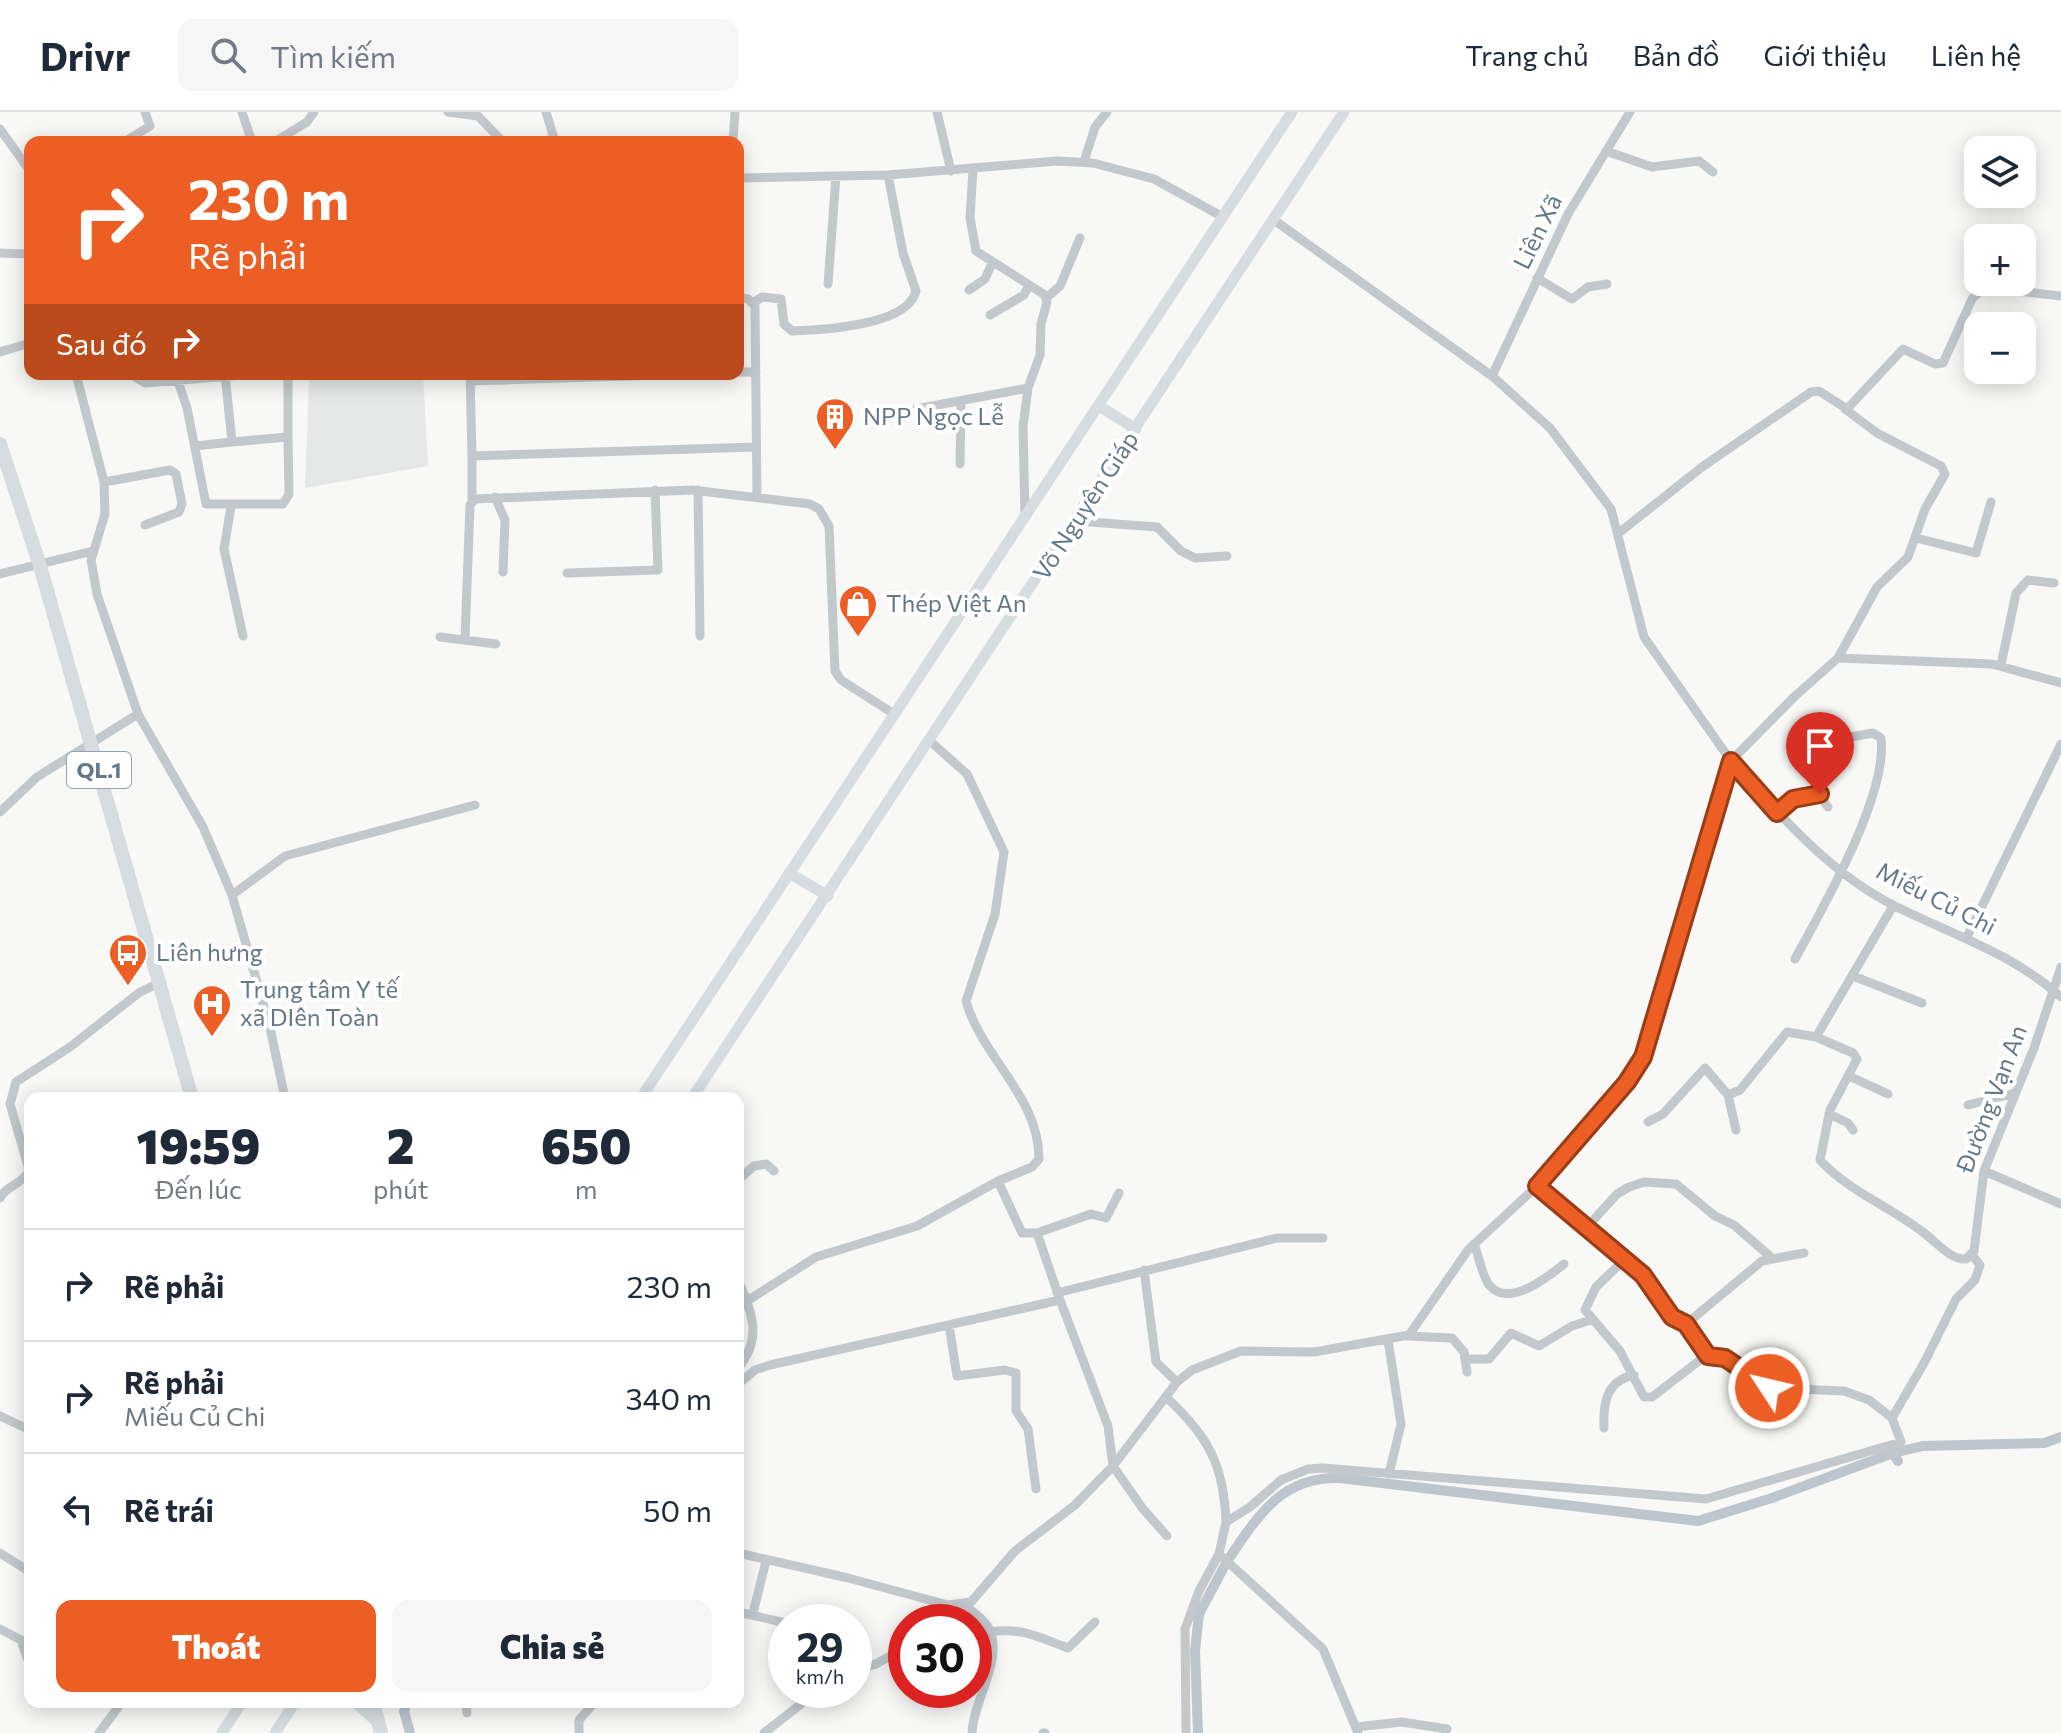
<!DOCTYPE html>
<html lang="vi">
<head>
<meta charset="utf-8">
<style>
  :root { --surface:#fff; --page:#f6f6f7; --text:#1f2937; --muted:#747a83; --line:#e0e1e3; --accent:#ec5e23 }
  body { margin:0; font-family:Commissioner,sans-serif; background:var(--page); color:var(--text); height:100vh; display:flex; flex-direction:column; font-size:30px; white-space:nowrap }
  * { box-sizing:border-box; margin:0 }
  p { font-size:26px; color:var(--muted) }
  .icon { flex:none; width:44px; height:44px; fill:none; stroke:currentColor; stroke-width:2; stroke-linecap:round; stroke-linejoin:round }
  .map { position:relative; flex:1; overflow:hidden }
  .side { position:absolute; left:24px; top:980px; width:720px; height:616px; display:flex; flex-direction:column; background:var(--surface); border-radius:16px; box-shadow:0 4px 20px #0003 }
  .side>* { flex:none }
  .hud { position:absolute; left:24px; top:24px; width:720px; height:244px; border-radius:16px; box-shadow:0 4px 20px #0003; background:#ec5e23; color:#fff; overflow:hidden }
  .controls { position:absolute; left:1964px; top:24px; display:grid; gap:16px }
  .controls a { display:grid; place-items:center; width:72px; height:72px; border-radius:16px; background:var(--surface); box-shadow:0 4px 20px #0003; font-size:40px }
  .speed { position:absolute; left:768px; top:1492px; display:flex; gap:16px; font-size:40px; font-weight:700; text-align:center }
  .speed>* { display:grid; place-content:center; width:104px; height:104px; border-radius:50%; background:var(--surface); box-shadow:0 4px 20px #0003; line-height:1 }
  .speed small { font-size:20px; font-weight:400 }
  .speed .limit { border:12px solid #d22; background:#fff; color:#111 }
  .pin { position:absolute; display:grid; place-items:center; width:68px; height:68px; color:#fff; margin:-82px -34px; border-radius:50% 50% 50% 0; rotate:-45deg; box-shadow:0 0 8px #0007 }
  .pin .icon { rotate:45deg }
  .me { position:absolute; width:88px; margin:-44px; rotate:305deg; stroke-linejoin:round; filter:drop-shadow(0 0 6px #0008) }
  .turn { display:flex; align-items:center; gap:28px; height:168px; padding:0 32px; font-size:36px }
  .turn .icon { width:104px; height:104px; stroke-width:2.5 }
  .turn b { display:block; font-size:56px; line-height:68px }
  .then { display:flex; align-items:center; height:76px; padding:0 32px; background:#0003; gap:16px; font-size:30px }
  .eta { display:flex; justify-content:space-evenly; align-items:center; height:136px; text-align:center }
  .eta b { font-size:48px; font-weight:800; line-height:56px }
  .button { display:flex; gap:16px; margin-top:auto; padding:16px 32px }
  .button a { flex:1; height:92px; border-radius:16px; background:var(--accent); color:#fff; font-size:32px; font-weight:800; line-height:92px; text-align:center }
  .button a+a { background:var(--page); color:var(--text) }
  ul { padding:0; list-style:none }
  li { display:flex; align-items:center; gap:24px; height:112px; padding:0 32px; border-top:2px solid var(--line) }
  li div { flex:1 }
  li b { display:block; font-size:30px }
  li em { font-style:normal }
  header { display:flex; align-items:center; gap:48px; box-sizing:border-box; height:112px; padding:0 40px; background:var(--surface); border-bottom:2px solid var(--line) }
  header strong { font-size:38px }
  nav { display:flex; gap:44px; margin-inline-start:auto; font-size:28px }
  .search { width:560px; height:72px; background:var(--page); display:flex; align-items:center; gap:20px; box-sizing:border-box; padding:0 28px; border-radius:16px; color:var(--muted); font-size:30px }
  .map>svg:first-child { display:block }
</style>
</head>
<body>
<header>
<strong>Drivr</strong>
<div class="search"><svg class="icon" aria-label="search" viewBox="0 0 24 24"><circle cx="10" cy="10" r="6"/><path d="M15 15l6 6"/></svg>Tìm kiếm</div>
<nav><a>Trang chủ</a><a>Bản đồ</a><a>Giới thiệu</a><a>Liên hệ</a></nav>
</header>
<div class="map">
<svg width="2061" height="1621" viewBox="0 0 2061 1621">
  <rect width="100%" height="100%" fill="#f8f9f6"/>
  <path fill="#e6e8e7" d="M309,262H423L428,354L305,376Z"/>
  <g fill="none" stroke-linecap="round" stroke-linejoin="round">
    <path stroke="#bcc6cc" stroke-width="10" d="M1898,1349L1893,1341L1923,1334L2044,1331L2061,1325
      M1230,1445C1259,1402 1283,1364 1340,1366L1698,1409L1772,1386L1893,1341
      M407,1590L404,1599L410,1621
      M1198,1621L1195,1539L1199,1502L1225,1453"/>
    <path stroke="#c3c8cc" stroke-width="9" d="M242,0L252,30
      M448,0L478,4L503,30
      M546,0L555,30
      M937,0L951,59
      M0,17L30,59
      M124,30L150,14L145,0
      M274,30L307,10L314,0
      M733,30L735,0
      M1606,39L1652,55L1699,49L1713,60
      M1084,50L1095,15L1107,0
      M973,58L970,106L976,139L1045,183L1047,190L1041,212L1040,243L1028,276L1023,315L1025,403
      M738,66L888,63L1057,49L1093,51L1154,67L1223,105
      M0,141L30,142
      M1537,166L1572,187L1588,175L1607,172
      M828,172L836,64
      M969,178L985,167L992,151
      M738,185L748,187L755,194L757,385
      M1046,186L1060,174L1080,126
      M753,191L762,185L781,187L784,212L792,219C821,218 908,214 916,179L903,141L888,63
      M990,203L1024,183L1029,173
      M0,240L30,231
      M738,260H756
      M76,262L104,370L105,402L91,448L97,482L138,602L203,715L232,783L270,916L285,986
      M130,262L145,271L255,262
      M225,262L232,330L288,325V262
      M470,262L472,344L756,335
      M1492,264L1568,102L1630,0
      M178,269L187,296L206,392H283L289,382L288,325
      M470,269L692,262
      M916,297L1028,276
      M1845,297L1877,321L1941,354L1945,362L1925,397L1908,445L1877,475L1838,546L1794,585L1731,649C1779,702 1830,762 1895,794C1953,823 2012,841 2061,885
      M195,334L232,330
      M960,352L961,290
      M104,370L170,358L176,362L182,392L179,400L145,413
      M698,378L700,524
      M495,385L505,408L503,460
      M472,390V344
      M231,394L224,437L243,524
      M1076,409L1157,415L1181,439L1195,446L1227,444
      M1620,420L1702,355L1811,280L1819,279L1847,297L1903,237L1935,252L1943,251L1972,187L1980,179L1990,176L2061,184
      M1916,426L1976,441L1991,390
      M567,461L658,458L655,378
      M0,462L93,439
      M440,525L496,532
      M465,527L470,393L475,387L692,378L810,392L819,397L829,414L835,559L841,568L894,602
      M1838,546L1992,552L2061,571
      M2001,553L2016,481L2028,468L2054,471
      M930,629L967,662L1004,740L995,802L966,889C982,946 1039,984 1039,1047L1032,1055L998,1069
      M0,700L37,665L138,602
      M1777,701L1793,687L1817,681L1828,695
      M232,783L285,744L475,693
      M1893,794L1816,925L1853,941L1857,947L1830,998L1820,1048C1850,1081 1896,1097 1929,1125C1940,1134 1952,1148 1966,1147L1974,1139L1984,1059L2034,936L2061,855
      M1967,825L2061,632
      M1795,847C1823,795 1888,684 1881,626L1873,621L1846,626
      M1853,864L1922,891
      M1849,964L1888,982
      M1728,983L1740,978L1787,920L1816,925
      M1968,993L2015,981
      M1829,1002L1848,1011L1853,1018
      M1648,1010L1663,1002L1705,956L1728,983L1736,1018
      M1984,1059L2061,1092
      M738,1068L754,1054L766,1052L774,1059
      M1537,1074L1643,1163L1672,1205L1686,1212L1708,1244
      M0,1086C6,1073 24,1072 29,1058L10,992L16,970L70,935L140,880L159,871
      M1587,1115L1617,1082L1629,1075L1644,1070L1676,1072L1715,1104L1734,1113L1773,1147
      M1037,1121L1091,1102L1106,1106L1119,1081
      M1474,1132C1479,1144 1482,1165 1490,1174C1510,1196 1549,1164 1564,1152
      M1144,1158L1156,1250L1177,1270
      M738,1168C752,1200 763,1227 738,1256
      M1057,1181L1277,1126H1323
      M747,1189L816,1145L917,1114L998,1069L1022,1121H1037L1060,1188
      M1686,1212L1762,1149L1804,1141
      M949,1213L957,1264L1005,1258L1016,1261V1299L1028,1317L1036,1377
      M1407,1224L1452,1226L1464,1240L1467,1260
      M1388,1228L1401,1312L1389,1362
      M1466,1247H1489L1511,1221L1539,1234L1572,1214L1591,1208
      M738,1272L755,1258L770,1253L1060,1188L1108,1314L1113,1354L1143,1397L1167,1424
      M1167,1286C1208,1324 1224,1353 1226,1410
      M0,1304L30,1318
      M1892,1306L1924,1251L1956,1187L1975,1168L1980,1153L1972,1143
      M1604,1316C1603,1291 1606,1269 1634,1263
      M0,1441L30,1460
      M738,1441L848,1466L948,1493L971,1490L1015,1439L1075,1393L1113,1354L1177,1270L1192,1258L1241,1239L1314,1240L1409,1223L1468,1138L1537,1074L1627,970L1643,945L1731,649L1644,525L1611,397L1550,316L1492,264L1274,108
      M1219,1442L1323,1537L1358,1621
      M964,1493C973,1500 988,1510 991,1521C1001,1552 973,1590 972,1621
      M738,1500L786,1511
      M753,1501L766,1449
      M938,1510L948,1493
      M0,1517L21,1528L27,1546
      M991,1520C1022,1515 1040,1526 1068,1536L1095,1510
      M854,1557L876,1552L906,1535
      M466,1590L467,1601
      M1356,1615L1402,1610L1447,1617
      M99,1621L122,1590
      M579,1621V1608L595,1590
      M764,1621L819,1578
      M1043,1621H1045
      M1186,1621L1185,1517L1199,1479L1219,1442L1226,1410L1250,1395L1281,1368L1308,1357L1323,1356L1706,1387L1901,1330L1892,1306L1869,1288L1844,1279L1769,1276L1719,1244L1704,1245L1652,1285H1644L1620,1239L1585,1198L1596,1175L1625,1147"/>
    <path stroke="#d6dce0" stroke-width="11" d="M1099,294L1136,317
      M789,761L828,784
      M641,986L1292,0
      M692,986L1344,0
      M355,1590L378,1611
      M222,1621L242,1590
      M275,1621L295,1590"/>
    <path stroke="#d6dce0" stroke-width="14" d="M0,332L40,454L192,986
      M373,1590L381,1621"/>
  </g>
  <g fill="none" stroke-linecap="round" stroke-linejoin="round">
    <g stroke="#993d17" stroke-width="20">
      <path id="route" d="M1769,1276L1725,1246L1708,1244L1686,1212L1672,1205L1643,1163L1537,1074L1627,970L1643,945L1731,649L1777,701L1793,687L1820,682"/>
    </g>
    <use href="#route" stroke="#ec5e23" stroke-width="14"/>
  </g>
  <defs>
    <g id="building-pin" transform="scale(2)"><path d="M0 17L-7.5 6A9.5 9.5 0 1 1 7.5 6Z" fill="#ec5e23" stroke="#fff"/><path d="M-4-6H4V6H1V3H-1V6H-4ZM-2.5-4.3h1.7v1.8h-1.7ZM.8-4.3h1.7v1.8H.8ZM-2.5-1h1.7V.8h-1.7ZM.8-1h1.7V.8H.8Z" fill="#fff"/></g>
    <g id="shop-pin" transform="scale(2)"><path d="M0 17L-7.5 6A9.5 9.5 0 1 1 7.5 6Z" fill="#ec5e23" stroke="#fff"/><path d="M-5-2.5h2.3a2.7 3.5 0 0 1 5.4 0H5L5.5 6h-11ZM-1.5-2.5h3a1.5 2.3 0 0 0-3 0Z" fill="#fff"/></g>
    <g id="bus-pin" transform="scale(2)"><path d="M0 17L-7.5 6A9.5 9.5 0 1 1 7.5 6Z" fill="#ec5e23" stroke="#fff"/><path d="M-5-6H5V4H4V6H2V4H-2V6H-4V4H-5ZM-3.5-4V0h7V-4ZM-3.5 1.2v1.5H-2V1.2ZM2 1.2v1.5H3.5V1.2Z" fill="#fff"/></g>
    <g id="hospital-pin" transform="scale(2)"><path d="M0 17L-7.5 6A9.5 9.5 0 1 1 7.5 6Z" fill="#ec5e23" stroke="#fff"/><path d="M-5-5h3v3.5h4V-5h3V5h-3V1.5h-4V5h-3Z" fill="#fff"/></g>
  </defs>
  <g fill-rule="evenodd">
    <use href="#building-pin" x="835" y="305"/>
    <use href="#shop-pin" x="858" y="492"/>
    <use href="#bus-pin" x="128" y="841"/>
    <use href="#hospital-pin" x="212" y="892"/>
  </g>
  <g text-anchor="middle" stroke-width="8" stroke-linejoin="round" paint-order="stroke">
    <rect fill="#fff" stroke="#94a0ac" stroke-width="2" x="67" y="640" width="64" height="36" rx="6"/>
    <g font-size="22" font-weight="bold" fill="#678">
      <text x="99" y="666">QL.1</text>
    </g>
    <g font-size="24" fill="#678" stroke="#fff">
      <text transform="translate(1538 120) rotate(-64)" y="8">Liên Xã</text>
      <text transform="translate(1086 394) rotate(-57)" y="8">Võ Nguyên Giáp</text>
      <text transform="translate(1936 787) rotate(27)" y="8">Miếu Củ Chi</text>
      <text transform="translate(1992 987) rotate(-69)" y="8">Đường Vạn An</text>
    </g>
    <g font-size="24" fill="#678" stroke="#fff" text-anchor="start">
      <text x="863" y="313">NPP Ngọc Lễ</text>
      <text x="886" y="500">Thép Việt An</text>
      <text x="156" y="849">Liên hưng</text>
      <text x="240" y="886">Trung tâm Y tế<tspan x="240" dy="28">xã DIên Toàn</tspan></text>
    </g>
  </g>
</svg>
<div class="controls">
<a><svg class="icon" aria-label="layers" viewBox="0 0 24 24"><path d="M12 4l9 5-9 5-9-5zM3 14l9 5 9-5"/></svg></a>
<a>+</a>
<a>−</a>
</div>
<div class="speed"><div>29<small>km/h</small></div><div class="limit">30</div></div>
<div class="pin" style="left:1820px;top:682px;background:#d93025"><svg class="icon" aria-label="arrive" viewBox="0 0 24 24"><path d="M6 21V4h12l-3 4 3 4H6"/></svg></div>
<svg class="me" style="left:1769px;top:1276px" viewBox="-20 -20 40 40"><circle r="17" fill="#ec5e23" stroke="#fff" stroke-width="3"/><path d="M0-11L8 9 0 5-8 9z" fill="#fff"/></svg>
<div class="hud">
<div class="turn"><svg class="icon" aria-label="right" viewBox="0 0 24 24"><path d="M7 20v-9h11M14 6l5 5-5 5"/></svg><div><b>230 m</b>Rẽ phải</div></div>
<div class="then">Sau đó<svg class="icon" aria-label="right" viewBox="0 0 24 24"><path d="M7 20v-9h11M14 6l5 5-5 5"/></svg></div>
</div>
<section class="side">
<div class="eta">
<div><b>19:59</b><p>Đến lúc</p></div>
<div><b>2</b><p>phút</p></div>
<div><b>650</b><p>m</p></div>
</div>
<ul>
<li><svg class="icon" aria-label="right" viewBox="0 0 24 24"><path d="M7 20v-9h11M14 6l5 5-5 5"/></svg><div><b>Rẽ phải</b></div><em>230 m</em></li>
<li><svg class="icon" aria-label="right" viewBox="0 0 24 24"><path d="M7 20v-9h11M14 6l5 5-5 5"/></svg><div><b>Rẽ phải</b><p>Miếu Củ Chi</p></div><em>340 m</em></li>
<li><svg class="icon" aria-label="left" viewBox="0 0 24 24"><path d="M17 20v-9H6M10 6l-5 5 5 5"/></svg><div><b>Rẽ trái</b></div><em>50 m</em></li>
</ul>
<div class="button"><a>Thoát</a><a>Chia sẻ</a></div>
</section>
</div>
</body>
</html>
